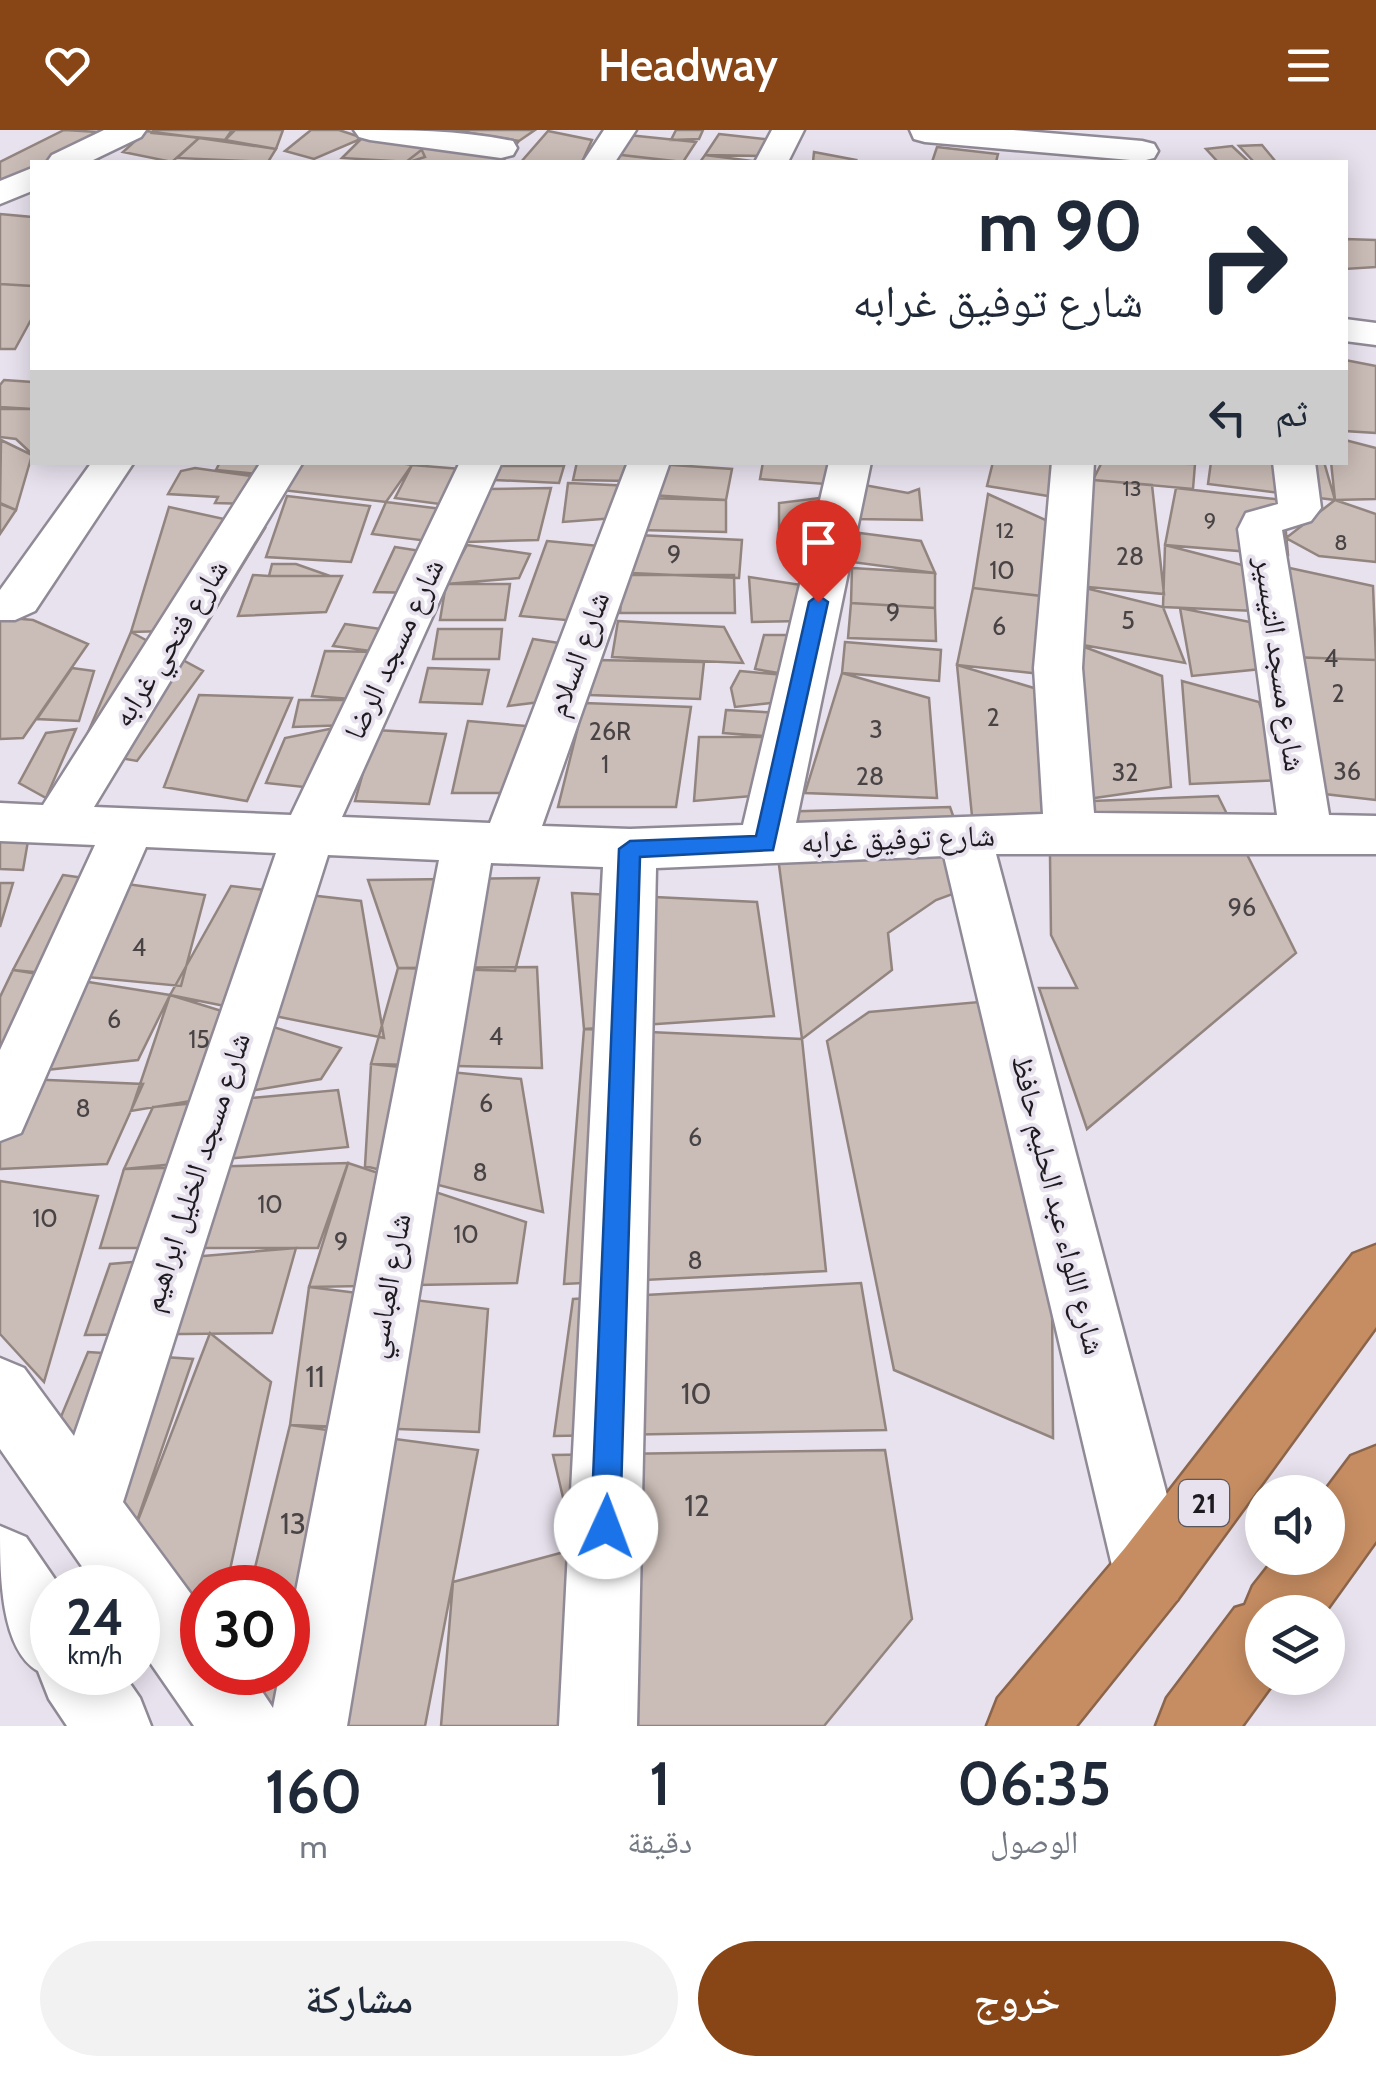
<!DOCTYPE html>
<html lang="ar">
<head>
<meta charset="utf-8">
<style>
  :root { --surface:#fff; --page:#f2f2f3; --text:#1f2937; --muted:#747a83; --accent:#884515 }
  body { margin:0; font-family:Cabin,"Noto Naskh Arabic",sans-serif; background:var(--page); color:var(--text); direction:rtl; height:100vh; display:flex; flex-direction:column; font-size:38px; white-space:nowrap }
  * { box-sizing:border-box; margin:0 }
  p { font-size:32px; color:var(--muted) }
  .icon { flex:none; width:55px; height:55px; fill:none; stroke:currentColor; stroke-width:2; stroke-linecap:round; stroke-linejoin:round }
  .map { position:relative; height:1596px; overflow:hidden; direction:ltr }
  .sheet { display:flex; flex-direction:column; background:var(--surface); flex:1 }
  .sheet>* { flex:none }
  .hud { position:absolute; left:30px; top:30px; width:1318px; height:305px; border-radius:0px; box-shadow:0 5px 25px #0003; direction:rtl; background:#fff; color:var(--text); overflow:hidden }
  .controls { position:absolute; left:1245px; top:1345px; display:grid; gap:20px }
  .controls a { display:grid; place-items:center; width:100px; height:100px; border-radius:50%; background:var(--surface); box-shadow:0 5px 25px #0003; font-size:50px }
  .speed { position:absolute; left:30px; top:1435px; display:flex; gap:20px; font-size:50px; font-weight:700; text-align:center }
  .speed>* { display:grid; place-content:center; width:130px; height:130px; border-radius:50%; background:var(--surface); box-shadow:0 5px 25px #0003; line-height:1 }
  .speed small { font-size:25px; font-weight:400 }
  .speed .limit { border:15px solid #d22; background:#fff; color:#111 }
  .pin { position:absolute; display:grid; place-items:center; width:85px; height:85px; color:#fff; margin:-102px -42px; border-radius:50% 50% 50% 0; rotate:-45deg; box-shadow:0 0 10px #0007 }
  .pin .icon { rotate:45deg }
  .me { position:absolute; width:110px; margin:-55px; rotate:2deg; stroke-linejoin:round; filter:drop-shadow(0 0 8px #0008) }
  .turn { display:flex; align-items:center; gap:35px; height:210px; padding:0 40px; font-size:45px }
  .turn .icon { width:130px; height:130px; stroke-width:2.5 }
  .turn b { display:block; font-size:70px; line-height:85px }
  .then { display:flex; align-items:center; height:95px; padding:0 40px; background:#0003; gap:20px; font-size:38px }
  .eta { display:flex; justify-content:space-evenly; align-items:center; height:170px; text-align:center }
  .eta b { font-size:60px; font-weight:600; line-height:70px }
  .cta { display:flex; gap:20px; margin-top:auto; padding:20px 40px }
  .cta a { flex:1; height:115px; border-radius:60px; background:var(--accent); color:#fff; font-size:40px; font-weight:600; line-height:115px; text-align:center }
  .cta a+a { background:var(--page); color:var(--text) }
  header { display:flex; justify-content:space-between; align-items:center; height:130px; padding:0 40px; background:var(--accent); color:#fff; font-size:45px; font-weight:600 }
  .map>svg:first-child { display:block }
</style>
</head>
<body>
<header><svg class="icon" aria-label="menu" viewBox="0 0 24 24"><path d="M4 6h16M4 12h16M4 18h16"/></svg>Headway<svg class="icon" aria-label="heart" viewBox="0 0 24 24"><path d="M12 20l-8-8c-3-5 5-10 8-4 3-6 11-1 8 4z"/></svg></header>
<div class="map">
<svg width="1376" height="1596" viewBox="0 0 1376 1596">
  <rect width="100%" height="100%" fill="#e8e2ee"/>
  <path fill="#cabcb6" stroke="#92847f" stroke-width="2.5" d="M64,0L134,4L94,32H32V60L0,58V32Z
    M154,0H232L225,10L152,3Z
    M235,0H283L276,19L225,10Z
    M311,0H339L363,8L314,29L285,21Z
    M370,0L419,14L425,27L409,32L342,28Z
    M447,0H452L519,11L502,32H406Z
    M452,0H535L519,11Z
    M676,0H703L699,9L671,10Z
    M146,1L199,8L172,32L123,22Z
    M548,1L592,10L582,32H521Z
    M719,4L773,10L764,26L705,25Z
    M628,5L696,12L683,32L613,24Z
    M199,8L276,19L268,32L177,28Z
    M1262,15L1276,32H1254L1239,16Z
    M1232,16L1249,32H1218L1206,19Z
    M937,17L998,24L996,32H932Z
    M814,22L856,30L855,32H813Z
    M613,24L681,32H608Z
    M705,25L760,32H700Z
    M0,84L32,87V156L0,154Z
    M1345,109L1376,110V137L1345,139Z
    M0,154L32,156V188L15,219H0Z
    M1345,230L1376,236V303L1345,301Z
    M4,250L32,252V279L0,277V255Z
    M0,279H32V324L16,309L0,307Z
    M1,310L32,325L16,380L0,374Z
    M1345,310L1376,318V369L1335,370L1331,332H1345Z
    M220,332H277L269,345L216,340Z
    M299,332H395L412,335L386,372L282,360Z
    M577,332H639L630,351L573,350Z
    M763,332H841L839,355L760,349Z
    M993,332H1055L1048,366L987,356Z
    M1102,332L1195,334L1193,359L1093,350Z
    M1211,332H1324L1335,370L1208,354Z
    M657,334L732,339L726,370L651,365Z
    M412,335L474,340L447,375L395,368Z
    M493,336H564L559,353L495,350Z
    M195,338L258,347L251,374L215,373L218,367L168,364L181,341Z
    M1093,350L1152,355L1164,464L1077,456Z
    M568,353L632,356L615,388L563,392Z
    M853,353L908,363L919,359L922,390L855,389Z
    M551,358L538,410L467,412L487,359Z
    M1176,358L1283,370L1288,425L1165,415Z
    M988,364L1050,392V467L973,458Z
    M287,366L370,376L351,432L266,427Z
    M828,367L820,413L779,422V373Z
    M642,368L726,370V402L639,400Z
    M1335,370L1376,384V432L1319,426L1286,408Z
    M386,372L434,378L452,380L436,412L372,404Z
    M0,373L16,380L0,404Z
    M169,377L265,398L203,500L131,502Z
    M860,403L921,411L935,443L852,432Z
    M637,405L742,410L739,448L631,443Z
    M547,411L610,417L577,491L520,486Z
    M467,415L530,424L519,448L446,454Z
    M1165,415L1246,436L1255,481L1163,477Z
    M395,417L427,422L416,463L374,462Z
    M272,434H296L330,446H269Z
    M1285,437L1373,456L1376,530L1290,527Z
    M852,438L935,443V478L851,473Z
    M253,445L269,446H342L326,482L238,486Z
    M623,445H734L735,483H620Z
    M749,447L814,457L802,491L752,492Z
    M446,454H510L505,490H440Z
    M1077,456L1163,477L1185,533L1060,511Z
    M973,458L1050,467L1059,546L957,535Z
    M851,473L935,478L936,511L848,508Z
    M1180,478L1260,494L1261,539L1192,546Z
    M0,487L33,490L88,514L23,608L0,609Z
    M618,491L724,497L743,533L612,527Z
    M345,494L388,500L378,522L333,516Z
    M438,499H502L499,529H433Z
    M131,502L203,541L137,631L80,621Z
    M764,505H803L796,546L755,539Z
    M533,509L572,515L548,571L508,576Z
    M845,512L941,520L939,551L842,543Z
    M1079,515L1162,546L1171,657L1067,672Z
    M325,521L378,522L364,570L312,566Z
    M1290,527L1376,530V670L1316,663Z
    M595,530L704,532L700,569L590,565Z
    M957,535L1044,561L1043,686H972Z
    M72,538L94,541L79,591L37,589Z
    M428,538L489,540L482,574L420,572Z
    M740,541L796,546L788,571L735,577L731,558Z
    M842,543L929,568L937,668L805,663Z
    M1182,551L1259,572L1284,650L1190,654Z
    M199,565L292,568L247,671L164,657Z
    M299,570H364L349,595L293,597Z
    M584,573L691,577L676,677H558Z
    M726,580L783,583L777,607L723,603Z
    M468,591L539,597L514,663H452Z
    M349,595L323,659L266,653L285,608Z
    M76,599L46,668L19,653L46,603Z
    M375,600L446,604L429,674L355,671Z
    M699,607H777L776,664L694,671Z
    M1218,666L1296,823L1087,999L1039,858H1077L1051,805L1050,726L1067,672Z
    M0,673L34,676L23,740L0,739Z
    M950,677L977,755L936,770L888,803L892,840L802,909L772,682Z
    M63,745L205,765L181,856L13,840Z
    M539,748L515,841L398,838L368,750Z
    M0,753H13L0,797Z
    M231,756L361,771L384,908L170,865Z
    M572,763L757,772L774,886L584,899Z
    M537,837L542,938L371,934L398,838Z
    M13,840L170,865L138,930L0,945V867Z
    M170,865L341,918L321,949L131,981Z
    M979,872L1052,1163L1053,1308L894,1240L827,911L869,882Z
    M584,899L802,909L826,1141L564,1154Z
    M371,934L521,949L543,1082L365,1036Z
    M0,948L143,954L107,1034L0,1039Z
    M338,960L348,1017L124,1039L153,977Z
    M348,1033L318,1118H100L124,1039Z
    M348,1033L526,1092L517,1153L309,1157Z
    M0,1051L98,1066L44,1252L0,1204Z
    M296,1118L272,1203L85,1205L110,1134Z
    M861,1153L886,1300L554,1306L573,1169Z
    M309,1157L488,1179L479,1302L290,1295Z
    M210,1203L271,1252L226,1458H202V1503L130,1411Z
    M88,1222L193,1229L130,1411L55,1301Z
    M290,1295L478,1320L425,1596H286L249,1542H288V1458H250Z
    M885,1320L912,1489L824,1596H617L553,1325Z
    M575,1419L632,1596H441L453,1452Z"/>
  <g fill="none" stroke-linecap="round" stroke-linejoin="round">
    <g stroke="#908a96" stroke-width="5">
      <path id="minor" d="M104,0H146L141,7L89,32H47L52,25Z
        M354,0C407,0 461,0 513,11L517,18L513,25L501,28L370,10L359,7Z
        M604,0H636L615,32H583Z
        M772,0H804L788,32H755Z
        M910,0H1013L1142,11L1154,14L1158,21L1154,28L1142,31L925,12L914,9Z
        M32,38V61L0,74V51Z
        M1345,189L1376,193V215L1345,211Z
        M92,332H134L35,481L15,490H0V460Z
        M261,332H303L94,677L291,685L460,332H502L342,687L490,693L628,332H670L542,696L630,699L743,695L829,332H871L796,693L1043,684L1034,538L1052,332H1094L1082,538L1094,683L1277,685L1238,399L1246,383L1278,374L1273,332H1315L1321,378L1311,391L1282,400L1329,685L1376,686V724H996L1188,1444L1177,1470L1151,1481L1125,1470L1114,1444L944,726L656,738L637,1596H559L603,737L491,733L347,1596H194L138,1515V1458H97L0,1319V1228L24,1238L74,1306L276,723L146,717L21,1003L0,1011V920L95,715L0,711V673L43,675ZM328,725L439,730L288,1502V1542H280L273,1578L249,1542H202V1479L123,1372Z
        M0,1396L26,1407L61,1458H52V1542H122L140,1568L151,1596H67L49,1569L38,1541C0,1519 0,1443 0,1396Z"/>
    </g>
    <g stroke="#8b654b" stroke-width="5">
      <path id="highway" d="M1376,1115V1197L1177,1470L1076,1596H987L998,1568L1125,1418L1353,1124Z
        M1376,1316V1411L1325,1482H1262V1548H1277L1242,1596H1156L1167,1568L1235,1478L1245,1475L1253,1456L1275,1428H1328V1362H1324L1351,1326Z"/>
    </g>
    <use href="#minor" fill="#fff" fill-rule="evenodd"/>
    <use href="#highway" fill="#c68d62" fill-rule="evenodd"/>
  </g>
  <path fill="#1a73e8" stroke="#114b97" stroke-width="2.5" d="M818,465L828,472L773,720L640,727L620,1397L616,1407L606,1412L595,1407L591,1397L619,719L630,711L756,706L809,472Z"/>
  <g text-anchor="middle" stroke-width="8" stroke-linejoin="round" paint-order="stroke">
    <g font-size="22" fill="#484345">
      <text x="1132" y="366">13</text>
      <text x="1210" y="398">9</text>
      <text x="1005" y="408">12</text>
      <text x="1341" y="420">8</text>
    </g>
    <g font-size="25" fill="#484345">
      <text x="674" y="433">9</text>
      <text x="1130" y="435">28</text>
      <text x="1002" y="449">10</text>
      <text x="893" y="491">9</text>
      <text x="1128" y="499">5</text>
      <text x="999" y="505">6</text>
      <text x="1331" y="537">4</text>
      <text x="1338" y="572">2</text>
      <text x="993" y="596">2</text>
      <text x="876" y="608">3</text>
      <text x="610" y="610">26R</text>
      <text x="605" y="643">1</text>
      <text x="1347" y="650">36</text>
      <text x="1125" y="651">32</text>
      <text x="870" y="655">28</text>
      <text x="1242" y="786">96</text>
      <text x="139" y="826">4</text>
      <text x="114" y="898">6</text>
      <text x="496" y="915">4</text>
      <text x="199" y="918">15</text>
      <text x="486" y="982">6</text>
      <text x="83" y="987">8</text>
      <text x="695" y="1016">6</text>
      <text x="480" y="1051">8</text>
      <text x="270" y="1083">10</text>
      <text x="45" y="1097">10</text>
      <text x="466" y="1113">10</text>
      <text x="341" y="1120">9</text>
      <text x="695" y="1139">8</text>
    </g>
    <rect fill="#e8e2ee" stroke="#5a575d" stroke-width="2.5" x="1179" y="1350" width="50" height="46" rx="8"/>
    <g font-size="28" font-weight="bold" fill="#1d1b1f">
      <text x="1204" y="1383">21</text>
    </g>
    <g font-size="30" fill="#1d1b1f" stroke="#e8e2ee">
      <text transform="translate(170 513) rotate(-58)" y="10">شارع فتحي غرابه</text>
      <text transform="translate(394 519) rotate(-65)" y="10">شارع مسجد الرضا</text>
      <text transform="translate(578 524) rotate(-70)" y="10">شارع السلام</text>
      <text transform="translate(1280 534) rotate(82)" y="10">شارع مسجد التيسير</text>
      <text transform="translate(898 709) rotate(-2)" y="10">شارع توفيق غرابه</text>
      <text transform="translate(196 1042) rotate(-72)" y="10">شارع مسجد الخليل ابراهيم</text>
      <text transform="translate(1058 1075) rotate(76)" y="10">شارع اللواء عبد الحليم حافظ</text>
      <text transform="translate(388 1156) rotate(-80)" y="10">شارع العباسي</text>
    </g>
    <g font-size="30" fill="#484345">
      <text x="315" y="1257">11</text>
      <text x="696" y="1274">10</text>
      <text x="697" y="1386">12</text>
      <text x="293" y="1404">13</text>
    </g>
  </g>
</svg>
<div class="controls">
<a><svg class="icon" aria-label="sound" viewBox="0 0 24 24"><path d="M4 9h4l5-4v14l-5-4H4zM17 9q2 3 0 6"/></svg></a>
<a><svg class="icon" aria-label="layers" viewBox="0 0 24 24"><path d="M12 4l9 5-9 5-9-5zM3 14l9 5 9-5"/></svg></a>
</div>
<div class="speed"><div>24<small>km/h</small></div><div class="limit">30</div></div>
<div class="pin" style="left:818px;top:472px;background:#d93025"><svg class="icon" aria-label="arrive" viewBox="0 0 24 24"><path d="M6 21V4h12l-3 4 3 4H6"/></svg></div>
<svg class="me" style="left:606px;top:1397px" viewBox="-20 -20 40 40"><circle r="19" fill="#fff"/><path d="M0-13L10 11 0 6-10 11z" fill="#1a73e8"/></svg>
<div class="hud">
<div class="turn"><svg class="icon" aria-label="right" viewBox="0 0 24 24"><path d="M7 20v-9h11M14 6l5 5-5 5"/></svg><div><b>90 m</b>شارع توفيق غرابه</div></div>
<div class="then">ثم<svg class="icon" aria-label="left" viewBox="0 0 24 24"><path d="M17 20v-9H6M10 6l-5 5 5 5"/></svg></div>
</div>
</div>
<section class="sheet">
<div class="eta">
<div><b>06:35</b><p>الوصول</p></div>
<div><b>1</b><p>دقيقة</p></div>
<div><b>160</b><p>m</p></div>
</div>
<div class="cta"><a>خروج</a><a>مشاركة</a></div>
</section>
</body>
</html>
